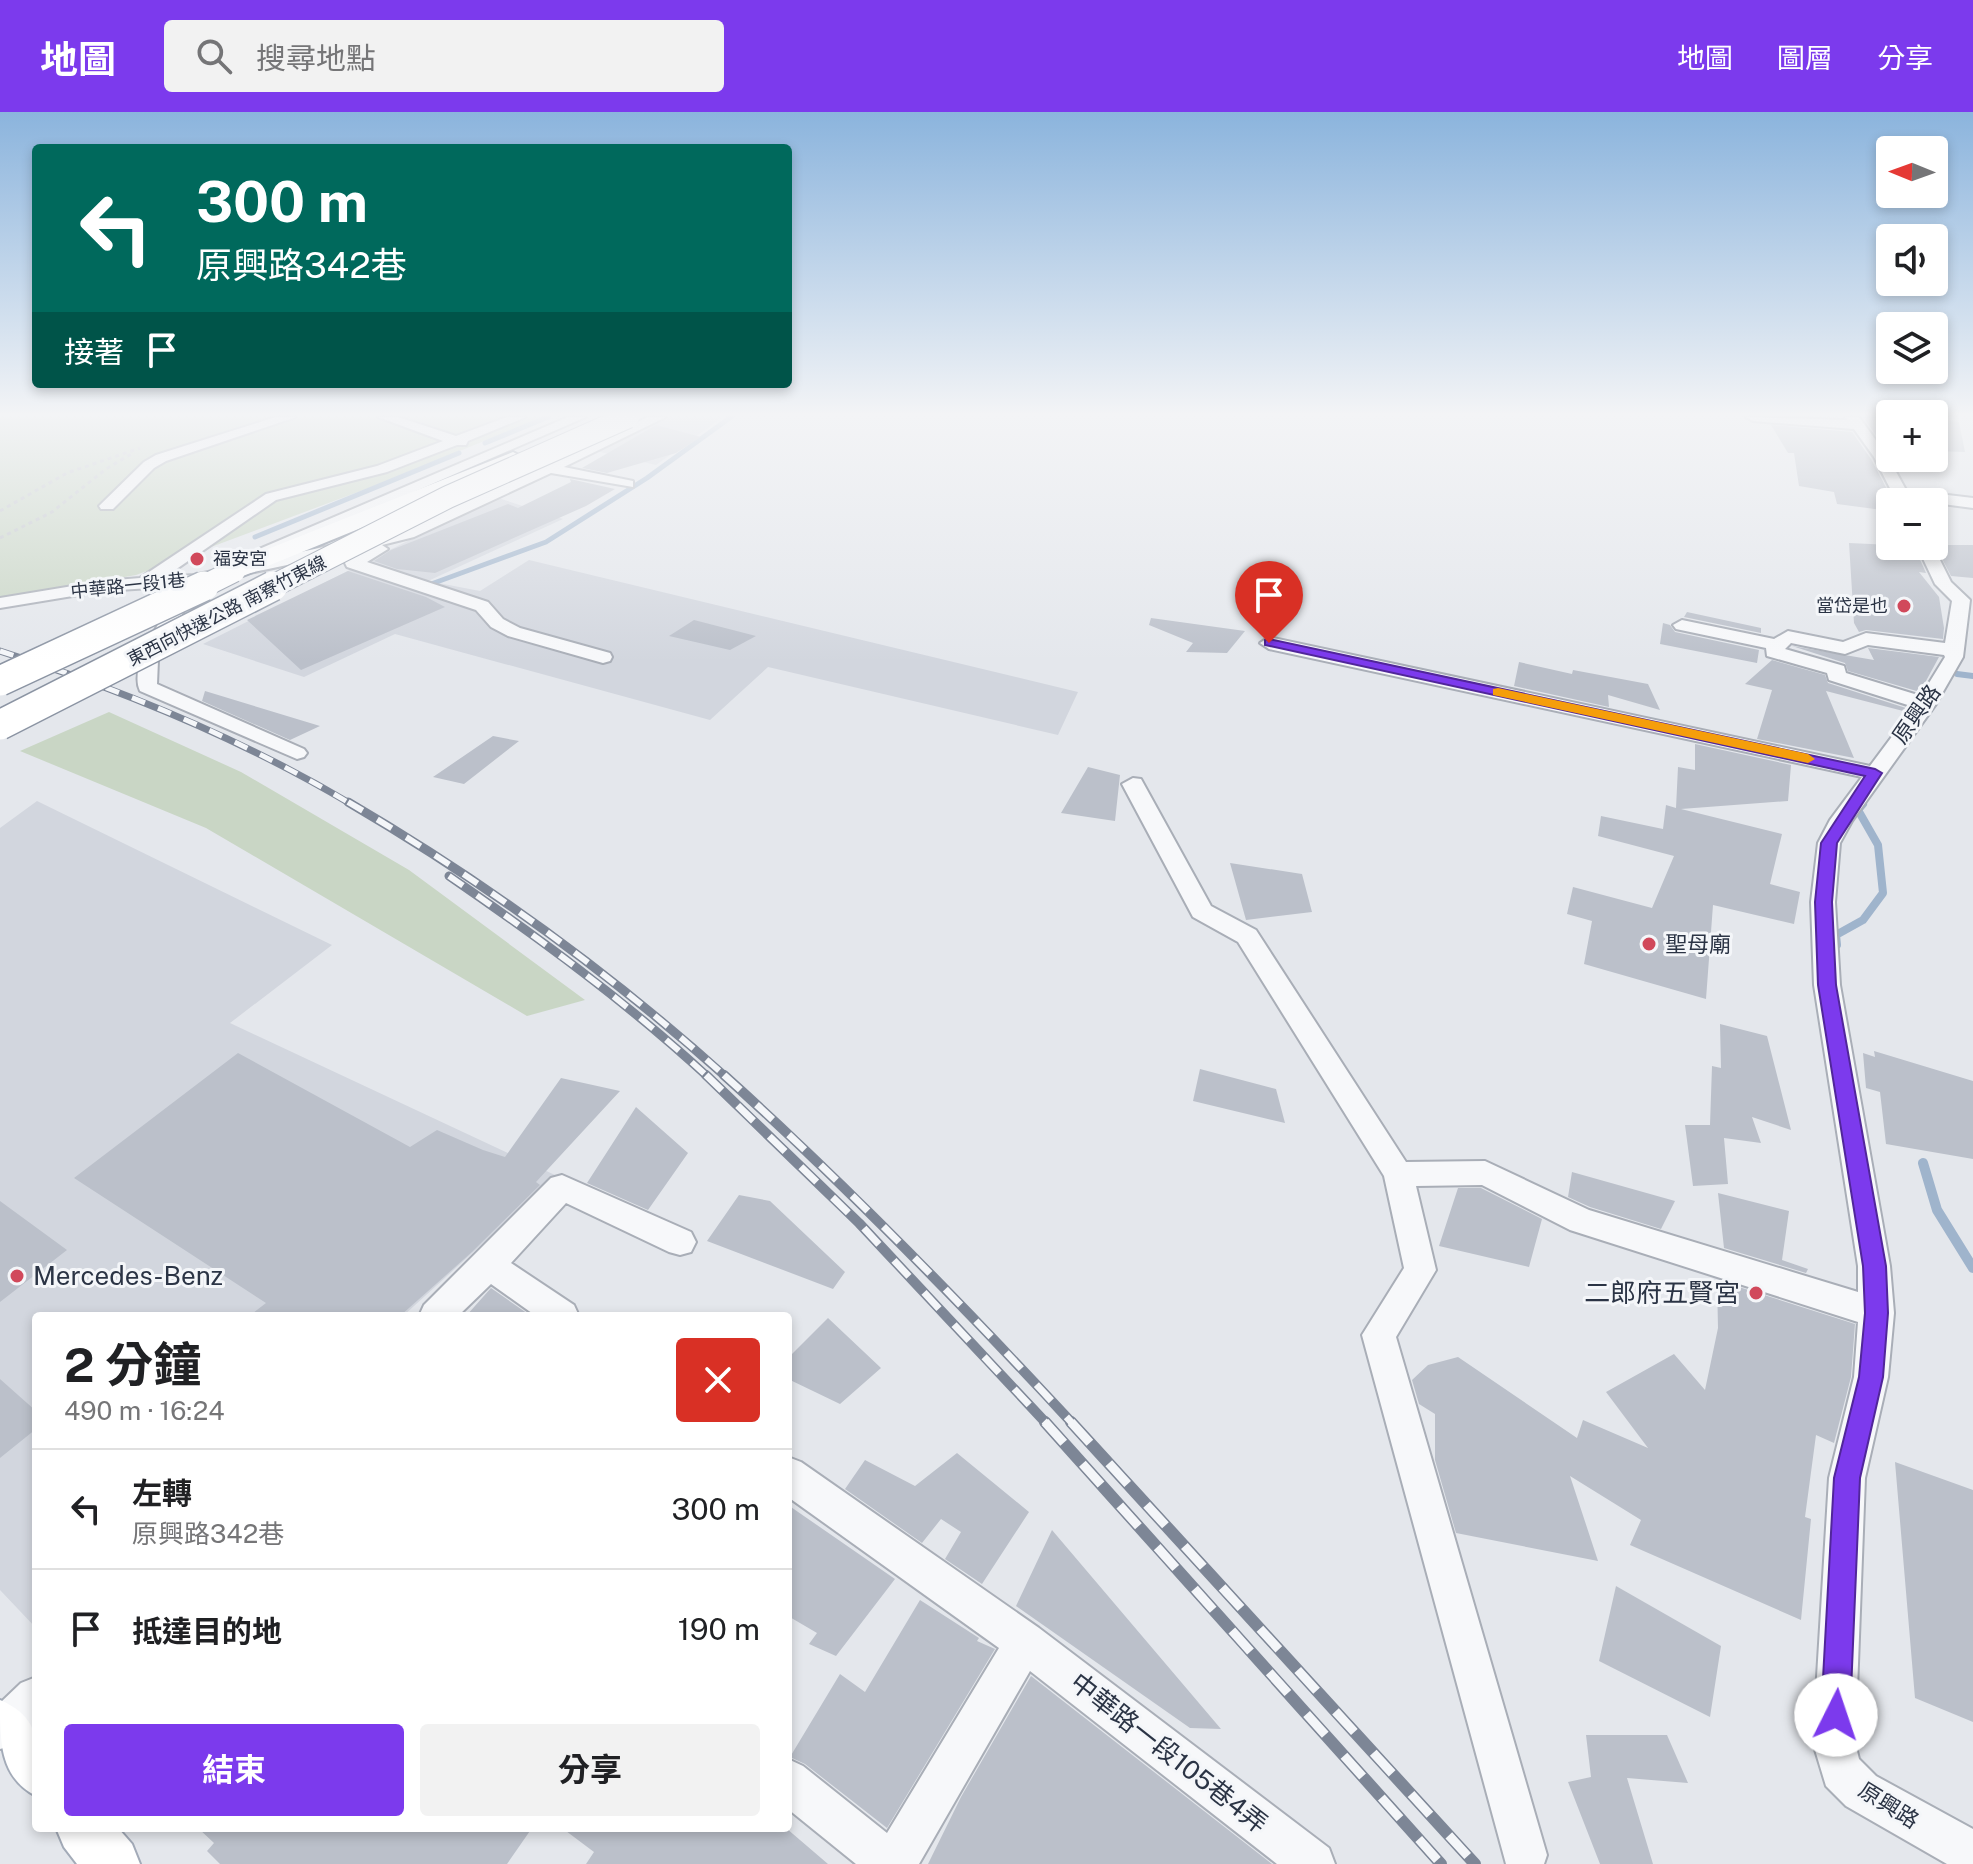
<!DOCTYPE html>
<html lang="zh-TW">
<head>
<meta charset="utf-8">
<style>
  :root { --surface:#fff; --page:#f2f2f2; --text:#202124; --muted:#757577; --line:#e0e0e0; --accent:#7c3aed }
  body { margin:0; font-family:"Public Sans","Noto Sans TC",sans-serif; background:var(--page); color:var(--text); height:100vh; display:flex; flex-direction:column; font-size:30px; white-space:nowrap }
  * { box-sizing:border-box; margin:0 }
  p { font-size:26px; color:var(--muted) }
  .icon { flex:none; width:44px; height:44px; fill:none; stroke:currentColor; stroke-width:2; stroke-linecap:round; stroke-linejoin:round }
  .map { position:relative; flex:1; overflow:hidden }
  .panel { position:absolute; left:32px; top:1200px; width:760px; height:520px; display:flex; flex-direction:column; background:var(--surface); border-radius:8px; box-shadow:0 4px 12px #0003 }
  .panel>* { flex:none }
  .top-card { position:absolute; left:32px; top:32px; width:760px; height:244px; border-radius:8px; box-shadow:0 4px 12px #0003; background:#00695c; color:#fff; overflow:hidden }
  .needle { width:52px; rotate:271deg }
  .tools { position:absolute; left:1876px; top:24px; display:grid; gap:16px }
  .tools a { display:grid; place-items:center; width:72px; height:72px; border-radius:8px; background:var(--surface); box-shadow:0 4px 12px #0003; font-size:40px }
  .pin { position:absolute; display:grid; place-items:center; width:68px; height:68px; color:#fff; margin:-82px -34px; border-radius:50% 50% 50% 0; rotate:-45deg; box-shadow:0 0 8px #0007 }
  .pin .icon { rotate:45deg }
  .me { position:absolute; width:88px; margin:-44px; rotate:4deg; stroke-linejoin:round; filter:drop-shadow(0 0 6px #0008) }
  .turn { display:flex; align-items:center; gap:28px; height:168px; padding:0 32px; font-size:36px }
  .turn .icon { width:104px; height:104px; stroke-width:2.5 }
  .turn b { display:block; font-size:56px; line-height:68px }
  .then { display:flex; align-items:center; height:76px; padding:0 32px; background:#0003; gap:16px; font-size:30px }
  .round { display:grid; place-items:center; flex:none; width:84px; height:84px; border-radius:8px; background:var(--page) }
  .head { display:flex; align-items:center; justify-content:space-between; height:136px; padding:0 32px }
  h1 { font-size:48px; font-weight:700; line-height:60px }
  .button { display:flex; gap:16px; margin-top:auto; padding:16px 32px }
  .button a { flex:1; height:92px; border-radius:8px; background:var(--accent); color:#fff; font-size:32px; font-weight:700; line-height:92px; text-align:center }
  .button a+a { background:var(--page); color:var(--text) }
  ul { padding:0; list-style:none }
  li { display:flex; align-items:center; gap:24px; height:120px; padding:0 32px; border-top:2px solid var(--line) }
  li div { flex:1 }
  li b { display:block; font-size:30px }
  li em { font-style:normal }
  header { display:flex; align-items:center; gap:48px; box-sizing:border-box; height:112px; padding:0 40px; background:var(--accent); color:#fff }
  header strong { font-size:38px }
  nav { display:flex; gap:44px; margin-inline-start:auto; font-size:28px }
  .search { width:560px; height:72px; background:var(--page); display:flex; align-items:center; gap:20px; box-sizing:border-box; padding:0 28px; border-radius:8px; color:var(--muted); font-size:30px }
  .map>svg:first-child { display:block }
</style>
</head>
<body>
<header>
<strong>地圖</strong>
<div class="search"><svg class="icon" aria-label="search" viewBox="0 0 24 24"><circle cx="10" cy="10" r="6"/><path d="M15 15l6 6"/></svg>搜尋地點</div>
<nav><a>地圖</a><a>圖層</a><a>分享</a></nav>
</header>
<div class="map">
<svg width="1973" height="1752" viewBox="0 0 1973 1752">
  <rect width="100%" height="100%" fill="#e4e7ec"/>
  <path fill="#d2d6de" d="M665,305H723L656,353L592,338Z
    M495,385L563,407L428,469L480,479L529,448L1078,580L1058,623L768,555L710,608L395,522L304,565L203,532Z
    M37,689L332,833L230,911L557,1064L403,1204H36V1516L0,1478V716Z"/>
  <path fill="#c9d6c5" d="M0,305H543L366,377L136,463L0,487Z
    M109,600L241,660L409,758L585,888L527,904L206,716L20,639Z"/>
  <g fill="none" stroke-linecap="round" stroke-linejoin="round">
    <path stroke="#9fb4cc" stroke-width="5" d="M485,331L548,305
      M255,425L459,341
      M423,475L546,430L647,366L731,305"/>
    <path stroke="#9fb4cc" stroke-width="6" d="M423,475L426,474
      M1957,562L1973,564"/>
    <path stroke="#9fb4cc" stroke-width="8" d="M1837,833L1836,823L1863,808L1883,781L1878,733L1858,698L1863,692"/>
    <path stroke="#9fb4cc" stroke-width="10" d="M1923,1051L1937,1098L1973,1156"/>
  </g>
  <path fill="#bbc0ca" d="M1863,305H1890V343Z
    M1934,307L1959,310L1965,340L1934,339Z
    M656,313L701,325L676,341L607,361L582,356Z
    M1771,313L1852,320L1871,347L1890,383V399L1837,392L1834,380L1799,374L1794,341H1788Z
    M570,367L615,377L586,394L435,461L397,457L374,449L391,438L508,392L518,396L571,370Z
    M1849,431L1914,434L1926,461L1919,460L1939,485L1944,516L1943,527L1866,518L1859,520L1854,511Z
    M1935,433H1973V466L1951,464Z
    M348,459L426,485L445,495L301,558L247,508Z
    M1687,500L1761,516V521L1684,505Z
    M1151,506L1245,519L1227,541L1186,540L1193,531L1149,513Z
    M694,508L756,524L730,538L669,524Z
    M1663,511L1670,513L1675,520L1759,538L1757,551L1660,532Z
    M1792,534L1874,548L1868,536L1939,545L1920,580L1848,559L1845,551Z
    M1772,548L1825,563L1828,571L1909,597L1907,600L1826,579L1854,646L1757,627L1772,578L1745,572Z
    M1519,550L1572,562L1573,558L1648,572L1660,598L1608,583L1609,595L1514,574Z
    M205,579L320,614L290,628L202,589Z
    M493,624L519,629L464,672L433,665Z
    M1695,632L1791,653L1788,689L1681,697L1782,722L1770,772L1800,780L1794,812L1713,793L1706,887L1584,852L1592,809L1567,802L1573,775L1652,796L1674,744L1598,724L1601,704L1663,717L1666,693L1676,696L1678,655L1695,658Z
    M1088,655L1120,663L1115,709L1061,701Z
    M1230,751L1302,762L1312,800L1246,808Z
    M1720,912L1767,924L1791,1018L1752,1005L1761,1031L1724,1026L1728,1072L1693,1074L1685,1013H1710L1712,954L1721,956Z
    M1874,939L1973,969V1047L1886,1032L1880,980L1866,976L1863,941L1875,945Z
    M238,941L410,1035L437,1018L483,1038L505,1045L561,966L620,979L536,1070L540,1073L472,1140L400,1204H249L266,1191L74,1066Z
    M1200,957L1276,977L1285,1011L1193,989Z
    M636,995L688,1041L648,1098L587,1071Z
    M1572,1060L1675,1089L1661,1117L1590,1095L1568,1085Z
    M1458,1076H1481L1542,1107L1529,1155L1439,1134Z
    M1718,1081L1789,1099L1782,1148L1808,1157L1806,1161L1724,1136Z
    M739,1083L770,1089L845,1160L833,1177L707,1129Z
    M0,1089L67,1138L0,1190Z
    M1717,1168L1855,1212L1851,1265L1834,1331L1816,1323L1805,1405L1811,1407L1801,1508L1630,1433L1641,1408L1570,1364L1598,1449L1456,1421L1435,1348V1302L1419,1292L1412,1268L1428,1253L1458,1245L1577,1326L1583,1308L1648,1336L1606,1280L1674,1242L1705,1278L1718,1216Z
    M491,1176L531,1204H466Z
    M828,1206L881,1256L840,1292L788,1267V1246Z
    M0,1267L36,1299V1317L0,1346Z
    M957,1341L1029,1400L982,1472L945,1447L961,1420L941,1407L922,1431L845,1377L865,1348L915,1374Z
    M1895,1350L1973,1378V1610L1915,1586Z
    M788,1393L895,1467L836,1544L809,1532L817,1521L788,1504Z
    M1052,1418L1221,1617L1190,1616L1016,1494Z
    M1616,1474L1721,1534L1710,1605L1599,1549Z
    M920,1488L979,1526L977,1529L995,1537L887,1716L805,1652L790,1645L840,1562L865,1580Z
    M1031,1564L1272,1752H928L961,1685Z
    M1586,1623H1667L1688,1671L1627,1666L1653,1752H1600L1568,1670L1591,1665Z
    M198,1716H532L507,1752H220L207,1739L214,1731Z
    M562,1716H786L828,1752H586L594,1740Z"/>
  <g fill="none" stroke-linecap="round" stroke-linejoin="round">
    <g stroke="#a9aeb7" stroke-width="4">
      <path id="minor" d="M276,305H296L166,349L154,356L113,397H101L99,394L144,350L156,343Z
        M378,305H398L456,324L507,305H526L468,329L466,333H457L387,360L276,388L165,465L194,463L403,418L648,305H666L564,355L633,369V375L551,361L414,425L382,433L388,437L367,450L488,490L503,507L520,516L610,541L612,545L610,549L603,551L508,524L491,515L476,498L347,455L345,451L347,447L372,435L198,472L158,548L157,572L304,637L307,641L304,645L297,647L140,579C127,552 168,498 182,474L103,479L0,496V486L103,469L140,466L266,382L377,354L443,329Z
        M568,305H586L257,448H245L243,444Z
        M1746,305L1847,308L1845,305H1859L1888,345L1906,378L1973,386V396L1912,388L1913,390H1897L1874,345L1854,317L1753,309Z
        M1917,434H1933L1951,470L1970,488L1963,545L1936,592L1852,709L1840,731L1835,790L1840,873L1890,1154L1894,1201L1888,1265L1865,1366L1855,1631L1859,1647L1876,1664L1973,1717V1752H1947L1846,1694L1826,1674L1813,1631L1829,1366L1854,1265L1858,1210L1570,1118L1482,1073L1416,1074L1436,1158L1396,1225L1547,1743L1544,1752H1506L1362,1223L1404,1156L1384,1064L1238,830L1193,805L1122,672L1133,666L1141,667L1211,794L1256,818L1406,1050L1485,1049L1589,1098L1858,1180V1154L1814,873L1811,790L1818,731L1830,708L1862,665L1269,537L1260,531L1269,525L1870,654L1914,595L1829,568L1827,561L1767,544L1766,536L1676,517L1673,513L1682,508L1774,527L1788,519L1843,530L1866,521L1945,531L1952,489L1935,472ZM1791,531L1845,542L1868,533L1944,543L1945,545L1921,584L1846,561L1844,554L1785,537Z
        M562,1063L691,1120L696,1130L691,1140L680,1143L669,1140L566,1091L511,1151L574,1193L579,1204H536L491,1172L458,1204H419L424,1193L551,1066Z
        M788,1345L801,1350L1039,1516L1329,1736L1335,1752H1277L1030,1559L919,1752H856L788,1697V1647L803,1654L887,1721L999,1536L788,1385Z
        M36,1565V1615L18,1632L0,1637V1591L21,1571Z"/>
    </g>
    <g stroke="#a3abb8" stroke-width="4">
      <path id="major" d="M0,1588C47,1608 36,1641 36,1684C0,1665 0,1631 0,1588Z
        M56,1716H118L132,1732L140,1752H77L64,1735Z"/>
    </g>
    <g stroke="#8b94a3" stroke-width="4">
      <path id="highway" d="M513,340L524,346L521,351L243,464H225L222,459L225,454Z"/>
    </g>
    <path stroke="#c2c5cb" stroke-width="3" stroke-dasharray="4 4" stroke-linecap="butt" d="M0,399L67,361L140,336
      M0,426L52,400L106,357L131,342"/>
    <use href="#minor" fill="#f7f8fa" fill-rule="evenodd"/>
    <use href="#major" fill="#fff" fill-rule="evenodd"/>
    <use href="#highway" fill="#fff" fill-rule="evenodd"/>
    <g stroke="#7d8696" stroke-width="7">
      <path id="rail-far3" d="M0,539C123,578 240,626 351,692"/>
    </g>
    <g stroke="#7d8696" stroke-width="9">
      <path id="rail-far2" d="M348,690C483,769 609,860 726,965
        M449,764C539,826 628,891 708,965"/>
    </g>
    <g stroke="#7d8696" stroke-width="10">
      <path id="rail-far1" d="M706,963L859,1111L1047,1312
        M724,963C846,1073 961,1191 1073,1312"/>
    </g>
    <g stroke="#7d8696" stroke-width="12">
      <path id="rail" d="M1045,1310L1441,1752
        M1071,1310L1475,1752"/>
    </g>
    <use href="#rail-far3" stroke="#f4f6f9" stroke-width="5" stroke-dasharray="14" stroke-linecap="butt"/>
    <use href="#rail-far2" stroke="#f4f6f9" stroke-width="6" stroke-dasharray="17" stroke-linecap="butt"/>
    <use href="#rail-far1" stroke="#f4f6f9" stroke-width="7" stroke-dasharray="22" stroke-linecap="butt"/>
    <use href="#rail" stroke="#f4f6f9" stroke-width="9" stroke-dasharray="28" stroke-linecap="butt"/>
    <g stroke="#8b94a3" stroke-width="24" stroke-linecap="butt">
      <path id="highway-bridge-far1" d="M200,476L234,459
        M269,476L448,385L628,305"/>
    </g>
    <g stroke="#8b94a3" stroke-width="32" stroke-linecap="butt">
      <path id="highway-bridge" d="M0,569L204,474
        M0,613L273,474"/>
    </g>
    <use href="#highway-bridge-far1" stroke="#fff" stroke-width="22"/>
    <use href="#highway-bridge" stroke="#fff" stroke-width="29"/>
  </g>
  <linearGradient id="sky" x2="0" y2="1"><stop stop-color="#8bb4dd"/><stop offset="0.55" stop-color="#f3f4f6"/><stop offset="1" stop-color="#f3f4f6" stop-opacity="0"/></linearGradient>
  <rect width="1973" height="550" fill="url(#sky)"/>
  <path fill="#7c3aed" stroke="#51269a" stroke-width="2" d="M1269,527L1875,657L1882,661L1837,731L1832,790L1836,873L1886,1154L1888,1201L1883,1265L1860,1366L1850,1603L1846,1614L1836,1618L1825,1614L1821,1603L1834,1366L1859,1265L1865,1201L1863,1154L1818,873L1815,790L1821,731L1865,664L1265,533V528Z"/>
  <path fill="#f59e0b" d="M1498,576L1808,642L1815,647L1808,651L1493,583V577Z"/>
  <g fill="#d1495b" stroke="#f4f6f9" stroke-width="3">
    <circle cx="197" cy="447" r="8"/>
    <circle cx="1904" cy="494" r="8"/>
    <circle cx="1649" cy="832" r="8"/>
    <circle cx="17" cy="1164" r="8"/>
    <circle cx="1756" cy="1181" r="8"/>
  </g>
  <g text-anchor="middle" stroke-width="6" stroke-linejoin="round" paint-order="stroke">
    <g font-size="18" fill="#2b3445" stroke="#f4f6f9" text-anchor="start">
      <text x="213" y="453">福安宮</text>
      <text x="1888" y="500" text-anchor="end">當岱是也</text>
    </g>
    <g font-size="18" fill="#2b3445" stroke="#f4f6f9">
      <text transform="translate(128 474) rotate(-6)" y="6">中華路一段1巷</text>
      <text transform="translate(227 499) rotate(-27)" y="6">東西向快速公路 南寮竹東線</text>
    </g>
    <g font-size="22" fill="#2b3445" stroke="#f4f6f9">
      <text transform="translate(1916 602) rotate(-55)" y="8">原興路</text>
      <text transform="translate(1889 1693) rotate(32)" y="8">原興路</text>
    </g>
    <g font-size="22" fill="#2b3445" stroke="#f4f6f9" text-anchor="start">
      <text x="1665" y="840">聖母廟</text>
    </g>
    <g font-size="26" fill="#2b3445" stroke="#f4f6f9" text-anchor="start">
      <text x="33" y="1173">Mercedes-Benz</text>
      <text x="1740" y="1190" text-anchor="end">二郎府五賢宮</text>
    </g>
    <g font-size="26" fill="#2b3445" stroke="#f4f6f9">
      <text transform="translate(1169 1641) rotate(38)" y="9">中華路一段105巷4弄</text>
    </g>
  </g>
</svg>
<div class="tools">
<a><svg class="needle" viewBox="-14 -14 28 28"><path d="M0-13l5 13h-10z" fill="#e53935"/><path d="M0 13l5-13h-10z" fill="#757577"/></svg></a>
<a><svg class="icon" aria-label="sound" viewBox="0 0 24 24"><path d="M4 9h4l5-4v14l-5-4H4zM17 9q2 3 0 6"/></svg></a>
<a><svg class="icon" aria-label="layers" viewBox="0 0 24 24"><path d="M12 4l9 5-9 5-9-5zM3 14l9 5 9-5"/></svg></a>
<a>+</a>
<a>−</a>
</div>
<div class="pin" style="left:1269px;top:531px;background:#d93025"><svg class="icon" aria-label="arrive" viewBox="0 0 24 24"><path d="M6 21V4h12l-3 4 3 4H6"/></svg></div>
<svg class="me" style="left:1836px;top:1603px" viewBox="-20 -20 40 40"><circle r="19" fill="#fff"/><path d="M0-13L10 11 0 6-10 11z" fill="#7c3aed"/></svg>
<div class="top-card">
<div class="turn"><svg class="icon" aria-label="left" viewBox="0 0 24 24"><path d="M17 20v-9H6M10 6l-5 5 5 5"/></svg><div><b>300 m</b>原興路342巷</div></div>
<div class="then">接著<svg class="icon" aria-label="arrive" viewBox="0 0 24 24"><path d="M6 21V4h12l-3 4 3 4H6"/></svg></div>
</div>
<section class="panel">
<div class="head"><div><h1>2 分鐘</h1><p>490 m · 16:24</p></div><a class="round" style="background:#d93025;color:#fff"><svg class="icon" aria-label="close" viewBox="0 0 24 24"><path d="M6 6l12 12M18 6L6 18"/></svg></a></div>
<ul>
<li><svg class="icon" aria-label="left" viewBox="0 0 24 24"><path d="M17 20v-9H6M10 6l-5 5 5 5"/></svg><div><b>左轉</b><p>原興路342巷</p></div><em>300 m</em></li>
<li><svg class="icon" aria-label="arrive" viewBox="0 0 24 24"><path d="M6 21V4h12l-3 4 3 4H6"/></svg><div><b>抵達目的地</b></div><em>190 m</em></li>
</ul>
<div class="button"><a>結束</a><a>分享</a></div>
</section>
</div>
</body>
</html>
